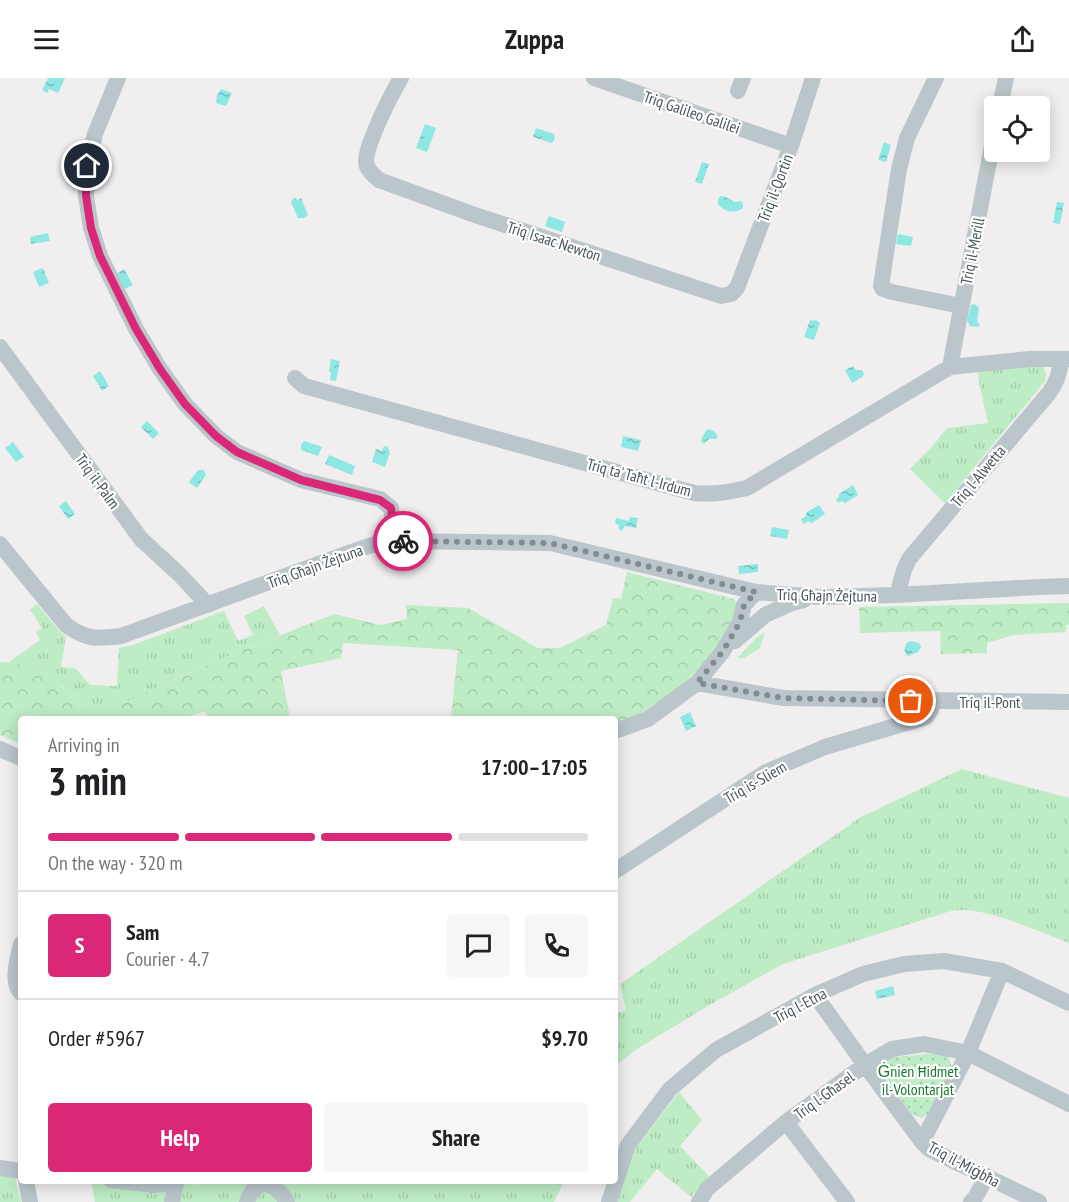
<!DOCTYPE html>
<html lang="en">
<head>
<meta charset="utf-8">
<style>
	:root { --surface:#fff; --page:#f6f6f6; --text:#202124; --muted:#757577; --line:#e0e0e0; --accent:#db2777 }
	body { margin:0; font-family:"PT Sans Narrow",sans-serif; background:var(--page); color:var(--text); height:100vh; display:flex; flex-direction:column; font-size:22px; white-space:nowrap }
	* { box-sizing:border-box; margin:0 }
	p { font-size:20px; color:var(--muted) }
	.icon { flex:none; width:33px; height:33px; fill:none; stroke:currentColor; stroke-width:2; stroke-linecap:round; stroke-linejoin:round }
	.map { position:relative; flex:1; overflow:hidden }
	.panel { position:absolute; left:18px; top:638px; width:600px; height:468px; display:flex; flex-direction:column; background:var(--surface); border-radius:6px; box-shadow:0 3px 15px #0003 }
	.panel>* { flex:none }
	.controls { position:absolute; left:984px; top:18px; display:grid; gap:12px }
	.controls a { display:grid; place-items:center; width:66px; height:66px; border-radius:6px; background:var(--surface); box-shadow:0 3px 15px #0003; font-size:30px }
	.pin { position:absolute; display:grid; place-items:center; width:51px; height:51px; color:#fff; margin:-26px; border:3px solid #fff; border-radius:50%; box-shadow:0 2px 6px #0007 }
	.courier { position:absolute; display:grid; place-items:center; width:60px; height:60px; margin:-30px; border:4px solid #db2777; border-radius:50%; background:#fff; color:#222; box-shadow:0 2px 8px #0007 }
	.summary em { font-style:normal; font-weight:700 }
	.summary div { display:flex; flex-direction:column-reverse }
	.summary { display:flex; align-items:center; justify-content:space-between; height:102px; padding:0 30px }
	h1 { font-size:39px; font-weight:700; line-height:45px }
	.bar { display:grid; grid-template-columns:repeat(4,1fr); gap:9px 6px; align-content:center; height:72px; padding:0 30px }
	.bar i { height:8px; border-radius:4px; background:var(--line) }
	.bar .on { background:var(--accent) }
	.bar p { grid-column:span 4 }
	.line { display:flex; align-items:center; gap:15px; padding:0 30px; border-top:2px solid var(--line) }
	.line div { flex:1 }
	.round { display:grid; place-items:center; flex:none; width:63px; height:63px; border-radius:6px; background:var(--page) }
	.action { display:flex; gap:12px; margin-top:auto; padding:12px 30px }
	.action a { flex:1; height:69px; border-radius:6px; background:var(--accent); color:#fff; font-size:24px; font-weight:700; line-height:69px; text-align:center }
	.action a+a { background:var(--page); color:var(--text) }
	header { display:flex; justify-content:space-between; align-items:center; height:78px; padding:0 30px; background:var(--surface); font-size:27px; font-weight:700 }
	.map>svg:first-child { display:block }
	.grass { fill:url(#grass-tufts) }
	.forest { fill:url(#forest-crowns) }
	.park { fill:url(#park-dots) }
	.water { fill:url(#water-ripples) }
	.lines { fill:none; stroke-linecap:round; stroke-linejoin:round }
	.minor { stroke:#bac6ca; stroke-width:16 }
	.done { stroke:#828b8e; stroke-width:6; stroke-dasharray:0 10.8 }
	.route { stroke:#db2777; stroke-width:8 }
	.labels { text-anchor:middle; stroke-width:4.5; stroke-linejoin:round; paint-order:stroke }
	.street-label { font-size:16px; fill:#47565a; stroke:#fff }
	.park-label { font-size:16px; fill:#1b7831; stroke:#fff }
</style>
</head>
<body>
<header><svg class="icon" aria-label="menu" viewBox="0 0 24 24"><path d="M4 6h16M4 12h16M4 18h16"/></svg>Zuppa<svg class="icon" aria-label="share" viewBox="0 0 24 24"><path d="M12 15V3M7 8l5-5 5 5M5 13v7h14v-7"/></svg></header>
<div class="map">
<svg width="1069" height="1124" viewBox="0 0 1069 1124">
	<defs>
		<pattern id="grass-tufts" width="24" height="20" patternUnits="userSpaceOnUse" patternTransform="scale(1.5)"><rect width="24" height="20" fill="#beecc4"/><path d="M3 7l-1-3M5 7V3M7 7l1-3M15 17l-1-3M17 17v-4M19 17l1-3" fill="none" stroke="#a5ccab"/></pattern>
		<pattern id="forest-crowns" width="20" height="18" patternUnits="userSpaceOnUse" patternTransform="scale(1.5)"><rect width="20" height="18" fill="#beecc4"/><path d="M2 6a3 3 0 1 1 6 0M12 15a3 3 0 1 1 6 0" fill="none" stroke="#a5ccab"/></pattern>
		<pattern id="park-dots" width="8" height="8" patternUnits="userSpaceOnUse" patternTransform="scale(1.5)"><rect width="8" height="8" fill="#beecc4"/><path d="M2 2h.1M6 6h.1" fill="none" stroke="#a5ccab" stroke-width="1.8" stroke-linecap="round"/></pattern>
		<pattern id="water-ripples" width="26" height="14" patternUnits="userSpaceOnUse" patternTransform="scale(1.5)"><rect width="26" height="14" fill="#8de7e2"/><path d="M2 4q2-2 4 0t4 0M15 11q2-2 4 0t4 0" fill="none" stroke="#75beba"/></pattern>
	</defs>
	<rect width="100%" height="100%" fill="#f1eeef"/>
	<path class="grass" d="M1035,285L1043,288L1046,295L1045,303L945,425L910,391L930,371L947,350L988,345L978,300L979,294Z
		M37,526L61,555L66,558L61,589L75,590L90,607L117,608L119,570L133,567L224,533L238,563L253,557L244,538L264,528L280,557L223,580L104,634L88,631L75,623L62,608L40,594L9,584L40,562L36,554L42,550L30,532Z
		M765,554L760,570L744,580H737L756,560Z
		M962,691L1069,720V865C1040,854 990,831 960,832C954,832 947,834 941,836L783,886L713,925L640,969L615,988V936L626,932L620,906L861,739Z
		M679,1014L702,1042L680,1068L709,1098L691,1119L657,1091L630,1124H616L636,1070Z
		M0,1095L14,1096L21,1124H0Z
		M156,1102L197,1107L198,1102L564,1103L554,1124H95L91,1103Z"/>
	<path class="forest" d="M627,494L734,521L736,524L738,531L720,568L680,610L640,636L615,645V640H451L458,572L343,565L341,580L281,593L290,640H208L205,633L185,640H21V666L0,657V584C21,584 45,594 61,608C66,612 69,617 74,622C82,630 93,632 104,634L223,580L334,536L381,547L407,541L406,527L468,530L538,570H560L606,547L613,520L621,521Z
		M1069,525V547H1066V554L1013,557L987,565V575L941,576L940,553L860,555L859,529Z"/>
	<path class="park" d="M937,975L948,977L952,989L929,1035L922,1040L911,1036L881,992L883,982L894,979Z"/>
	<path class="water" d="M48,0H65L58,15L49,11L47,15L42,12Z
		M221,11L232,15L226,28L216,25L217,17Z
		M425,46L436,50L427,74L416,70Z
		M536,50L554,56L555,61L552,65L533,59Z
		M884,64L891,67L886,84L878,82Z
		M702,84L709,86L702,106L695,104Z
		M720,118L726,119L734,124L741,123L743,125V130C735,136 724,134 718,126V122Z
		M294,119L297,122L301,120L308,137L304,140H298L291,124Z
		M1057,124L1064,125L1060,146L1053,145Z
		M549,138L565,144L562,154L545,148Z
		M48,155L50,163L31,166L30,159Z
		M898,156L913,159L911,168L896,166Z
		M43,190L49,205L39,209L33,194Z
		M124,191L133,207L125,211L116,196Z
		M974,226L976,227L979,230L977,243L980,247L978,249L970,248L967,242L971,227Z
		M810,242L813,243L816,242L820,245L814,262L804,259Z
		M331,281L340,283L336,303L330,302L331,295L329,294Z
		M853,288L856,292H862L864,296L862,299L852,305L845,292Z
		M100,293L109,308L102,313L93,298Z
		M147,343L159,355L153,361L141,349Z
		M707,351L714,353L718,359L716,361H709L705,365H702L701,362Z
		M623,358L641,362L638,373L621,369Z
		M304,363L322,369L318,378L301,372V367Z
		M13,364L24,379L16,384L5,370Z
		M384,368L388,369L390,375L385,389L372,384L376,371L382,373Z
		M329,377L355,388L352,397L325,386Z
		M198,392H204L206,397L197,410L189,404Z
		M853,407L858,417L845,425L842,423L838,425L836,421L839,419V416Z
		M66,423L75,436L68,441L59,428Z
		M819,427L825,436L812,445L808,443L804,446L801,441L805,439L807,434Z
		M630,439L638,440L636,450L625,448L622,453L618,451L619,447L615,446L616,440L629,443Z
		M772,449L789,452L787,461L770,458Z
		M758,486V494L739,496L738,488Z
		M911,563L919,565L921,569L918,574L908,578C903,575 904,568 908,564Z
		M690,634L696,648L686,653L680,639Z
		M893,908L895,917L877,921L875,913Z"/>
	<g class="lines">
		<path class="minor" d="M118,0L95,56L87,88L86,118L91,150L100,178L136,251L160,291L185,326L216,358L237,374L301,402L380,421L391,430L395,463
			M401,0C391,17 367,64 366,83C366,91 373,97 379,102L472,136L721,218L731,216L737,210L791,68L813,0
			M594,0L791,68
			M936,0L907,60L899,91L881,208L883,211L892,214L961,228
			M738,13L743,0
			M1000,28L1006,0
			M0,269L141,461L179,496L208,527
			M950,289L994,57
			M295,300L304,308L694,415C713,417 729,414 747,410L950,289L1030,281H1069
			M0,466L66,547C87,562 97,561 121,558L357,472L384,463H395L550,465L756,514L820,519L897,517L1038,509L1069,508
			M897,517L904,492L909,481L1049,315C1057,305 1059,294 1062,281
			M735,563L765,537L792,525L804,522
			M697,605L783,620L1069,624
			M615,653L648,641L697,605L723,573L740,544L744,527L756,514
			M0,671L21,680
			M615,793L766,694L825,669L926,639L931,632L932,623
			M21,866C18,880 10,904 21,915
			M815,917L865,987L922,1064L929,1071L1039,1124
			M786,1044L847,1124
			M922,1064L968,975L1002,893
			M0,1090L21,1093
			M26,1102L30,1124
			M111,1102L154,1107L176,1105L172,1124
			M247,1124C256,1097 275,1104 287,1124
			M609,1124L628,1067L670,1011L716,972L815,917L863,896L904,886L944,883L1002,893L1069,925
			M699,1124L707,1111L786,1044L865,987L892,971L924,966L968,975L1069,1026
			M971,1124L975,1120L987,1098"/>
	</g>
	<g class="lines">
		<path class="done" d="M403,463L550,465L756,514L744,527L740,544L723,573L697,605L783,620L911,623"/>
		<path class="route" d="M87,88L86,118L91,150L100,178L136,251L160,291L185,326L216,358L237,374L301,402L380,422L391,430L395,463H403"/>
	</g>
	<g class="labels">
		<g class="street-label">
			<text transform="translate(692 34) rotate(19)" y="6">Triq Galileo Galilei</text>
			<text transform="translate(775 110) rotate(-69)" y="6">Triq il-Qortin</text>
			<text transform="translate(554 163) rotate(18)" y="6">Triq Isaac Newton</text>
			<text transform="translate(972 173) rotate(-79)" y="6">Triq il-Merill</text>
			<text transform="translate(978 398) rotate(-50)" y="6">Triq l-Alwetta</text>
			<text transform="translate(639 399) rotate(15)" y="6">Triq ta' Taħt l-Irdum</text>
			<text transform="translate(98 403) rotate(54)" y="6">Triq il-Palm</text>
			<text transform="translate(315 488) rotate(-20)" y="6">Triq Għajn Żejtuna</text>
			<text transform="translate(827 517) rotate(1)" y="6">Triq Għajn Żejtuna</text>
			<text x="990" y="630">Triq il-Pont</text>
			<text transform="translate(755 704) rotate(-30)" y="6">Triq is-Sliem</text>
			<text transform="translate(800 927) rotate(-28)" y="6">Triq l-Etna</text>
			<text transform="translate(824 1017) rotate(-36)" y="6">Triq l-Għasel</text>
			<text transform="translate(964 1086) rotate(28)" y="6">Triq il-Miġbħa</text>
		</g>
		<g class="park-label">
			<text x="918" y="999">Ġnien Ħidmet<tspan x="918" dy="18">il-Volontarjat</tspan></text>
		</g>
	</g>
</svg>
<div class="controls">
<a><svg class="icon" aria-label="locate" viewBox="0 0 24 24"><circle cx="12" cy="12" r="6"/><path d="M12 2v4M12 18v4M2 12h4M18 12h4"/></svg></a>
</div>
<div class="pin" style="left:911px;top:623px;background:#ea580c"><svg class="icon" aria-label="bag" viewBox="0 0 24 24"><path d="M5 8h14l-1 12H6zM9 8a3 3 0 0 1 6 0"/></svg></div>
<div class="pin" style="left:87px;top:88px;background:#1f2937"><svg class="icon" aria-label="home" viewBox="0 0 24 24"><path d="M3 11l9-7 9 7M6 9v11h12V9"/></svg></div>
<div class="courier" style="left:403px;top:463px"><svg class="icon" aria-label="bike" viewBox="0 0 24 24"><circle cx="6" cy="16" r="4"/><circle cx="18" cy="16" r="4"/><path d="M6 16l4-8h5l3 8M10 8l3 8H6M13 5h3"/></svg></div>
<section class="panel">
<div class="summary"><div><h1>3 min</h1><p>Arriving in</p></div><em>17:00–17:05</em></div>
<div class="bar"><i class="on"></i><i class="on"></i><i class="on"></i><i></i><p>On the way · 320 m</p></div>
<div class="line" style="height:108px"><b class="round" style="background:var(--accent);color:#fff">S</b><div><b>Sam</b><p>Courier · 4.7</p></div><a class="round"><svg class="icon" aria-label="chat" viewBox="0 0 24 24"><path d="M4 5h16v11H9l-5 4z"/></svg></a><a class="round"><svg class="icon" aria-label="phone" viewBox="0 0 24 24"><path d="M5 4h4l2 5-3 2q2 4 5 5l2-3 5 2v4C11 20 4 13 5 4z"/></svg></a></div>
<div class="line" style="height:78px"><div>Order #5967</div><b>$9.70</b></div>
<div class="action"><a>Help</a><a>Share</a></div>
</section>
</div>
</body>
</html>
